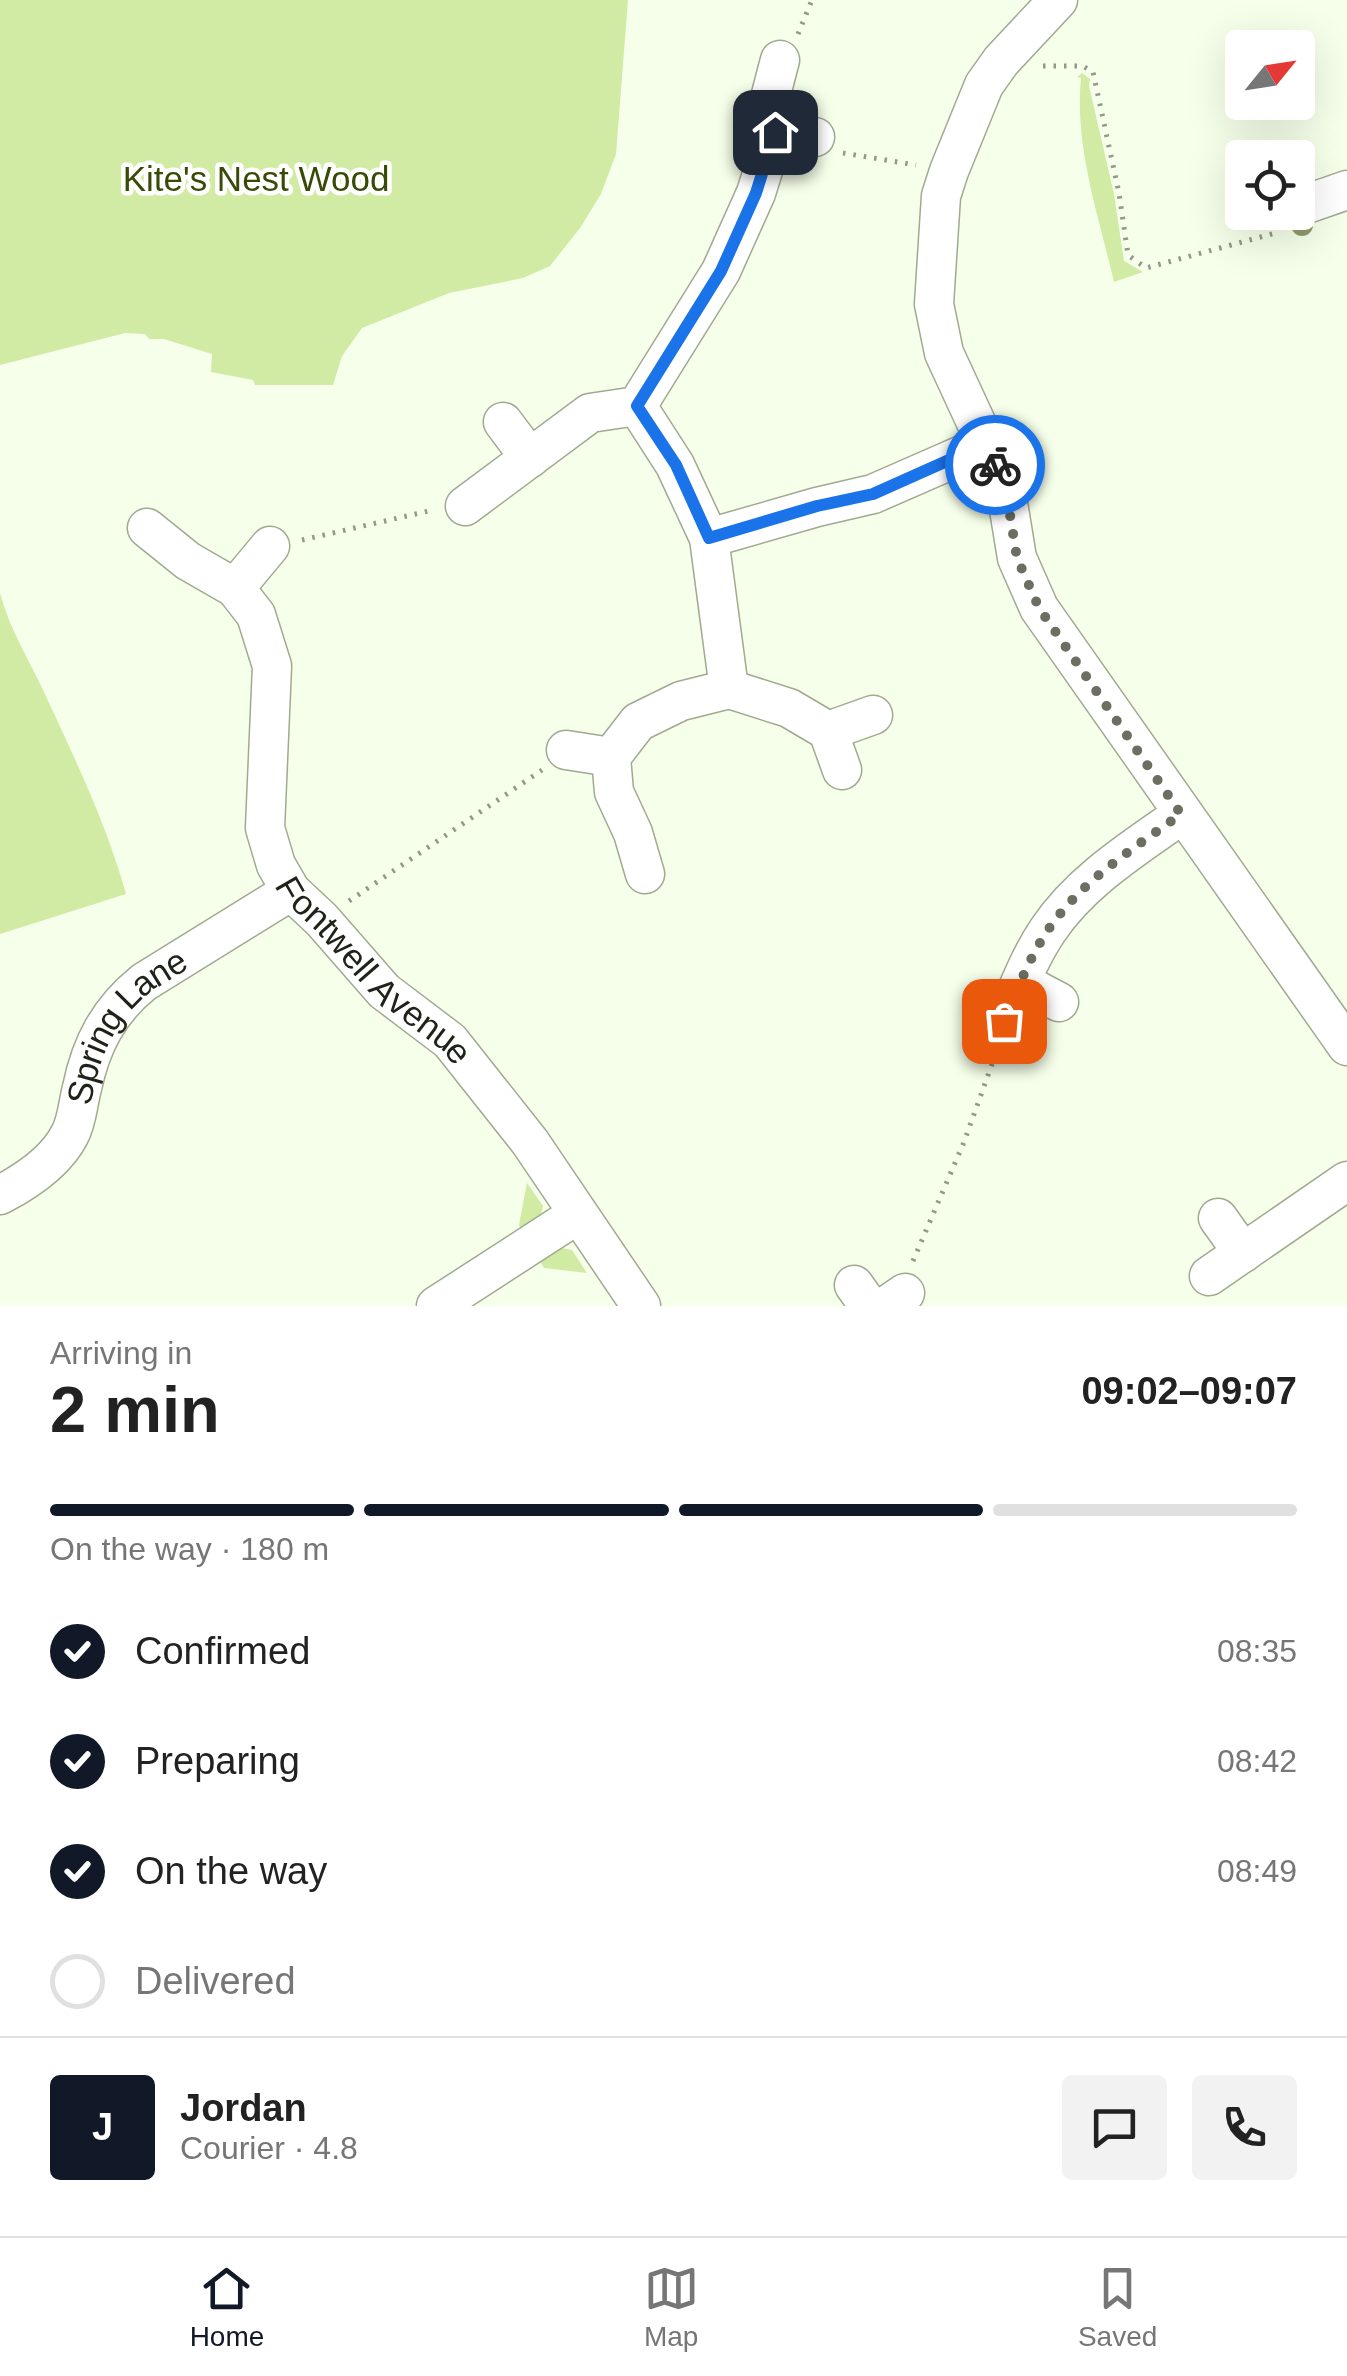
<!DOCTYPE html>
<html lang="en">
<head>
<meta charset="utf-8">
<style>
	:root { --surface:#fff; --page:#f2f2f2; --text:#222; --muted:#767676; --line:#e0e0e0; --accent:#111827 }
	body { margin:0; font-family:Helvetica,sans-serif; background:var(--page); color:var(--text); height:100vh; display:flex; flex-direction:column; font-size:38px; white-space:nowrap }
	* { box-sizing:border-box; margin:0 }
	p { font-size:32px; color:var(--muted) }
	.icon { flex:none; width:55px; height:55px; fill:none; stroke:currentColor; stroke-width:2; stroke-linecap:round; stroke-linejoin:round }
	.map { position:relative; height:1306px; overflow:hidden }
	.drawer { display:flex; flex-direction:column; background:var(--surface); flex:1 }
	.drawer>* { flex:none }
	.needle { width:65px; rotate:60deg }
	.controls { position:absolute; left:1225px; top:30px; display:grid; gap:20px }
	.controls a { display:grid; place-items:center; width:90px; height:90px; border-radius:10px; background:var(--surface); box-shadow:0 10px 40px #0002; font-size:50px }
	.pin { position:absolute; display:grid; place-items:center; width:85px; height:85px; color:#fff; margin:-42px; border-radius:20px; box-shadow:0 5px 15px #0006 }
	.courier { position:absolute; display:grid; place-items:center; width:100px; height:100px; margin:-50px; border:8px solid #1a73e8; border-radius:50%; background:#fff; color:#222; box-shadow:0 2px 12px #0007 }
	.summary em { font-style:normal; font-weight:700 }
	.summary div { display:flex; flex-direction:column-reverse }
	.summary { display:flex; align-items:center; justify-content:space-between; height:170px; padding:0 50px }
	h1 { font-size:65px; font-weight:700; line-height:75px }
	.bar { display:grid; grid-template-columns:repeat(4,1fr); gap:15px 10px; align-content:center; height:120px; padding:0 50px }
	.bar i { height:12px; border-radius:8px; background:var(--line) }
	.bar .selected { background:var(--accent) }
	.bar p { grid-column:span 4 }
	.line { display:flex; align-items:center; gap:25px; padding:0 50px; border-top:2px solid var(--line) }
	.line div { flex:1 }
	.round { display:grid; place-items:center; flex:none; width:105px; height:105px; border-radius:10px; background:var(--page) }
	ol { padding:0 50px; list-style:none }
	li { display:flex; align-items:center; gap:30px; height:110px }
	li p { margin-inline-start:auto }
	li .icon { padding:10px; border-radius:50%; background:var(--accent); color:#fff; stroke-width:4 }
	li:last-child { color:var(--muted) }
	li i { width:55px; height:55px; border:5px solid var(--line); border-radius:50% }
	.dock { display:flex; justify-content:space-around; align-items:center; height:140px; border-top:2px solid var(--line); background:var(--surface); font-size:28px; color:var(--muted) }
	.dock a { display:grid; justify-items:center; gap:5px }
	.dock .selected { color:var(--accent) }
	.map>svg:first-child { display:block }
	.green { fill:#d1eba4 }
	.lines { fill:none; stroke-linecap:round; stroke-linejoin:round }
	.minor-casing { stroke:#a0aa90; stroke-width:41 }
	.path { stroke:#929988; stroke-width:5; stroke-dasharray:2.5 8; stroke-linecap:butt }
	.minor { stroke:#fff; stroke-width:38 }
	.tree { fill:#8e9b6c }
	.done { stroke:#6a6f61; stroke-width:10; stroke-dasharray:0 18 }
	.route { stroke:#1a73e8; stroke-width:12 }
	.labels { text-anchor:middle; stroke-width:9; stroke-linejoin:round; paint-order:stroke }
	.park-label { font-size:35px; fill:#384a05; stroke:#fff }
	.street-label { font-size:35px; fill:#1e2218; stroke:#fff }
</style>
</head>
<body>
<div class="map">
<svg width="1347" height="1306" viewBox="0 0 1347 1306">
	<rect width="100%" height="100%" fill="#f6ffe9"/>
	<path class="green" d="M0,0H628L616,154L601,194L580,228L550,266L523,278L449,293L362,328L342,356L333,385H255L253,380L211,372L212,354L164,339H149L145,334L125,333L0,365Z
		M1082,73L1090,79L1089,86L1114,194L1124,261L1143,272L1114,282C1099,216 1074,146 1081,78L1077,77Z
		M0,593C9,628 29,660 44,692C74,757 107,825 126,894L0,934Z
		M527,1183L543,1206L540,1219L522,1233L519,1225Z
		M557,1247L572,1250L587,1273L544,1268L538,1258Z"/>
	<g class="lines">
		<g class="minor-casing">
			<g id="minor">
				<path d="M1058,0L1001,61L984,85L949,171L941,196L934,304L944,353L1005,485L1017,558L1039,608L1347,1046"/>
				<path d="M775,132L815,137"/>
				<path d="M1298,207L1347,190"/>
				<path d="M637,406L675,465L709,538L729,689"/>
				<path d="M503,422L530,458"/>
				<path d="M465,506L590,413L637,406L721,271L756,193L775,132L769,102L780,60"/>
				<path id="s1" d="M147,528L188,561L235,588L256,615L272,666L265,828L276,865L291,891L322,920L384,991L450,1041L530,1142L641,1306"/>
				<path d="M709,538L817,507L873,494L985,445"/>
				<path d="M235,588L270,546"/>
				<path d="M828,731L873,715"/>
				<path d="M566,750L611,757"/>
				<path d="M645,874L633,833L614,792L611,757L638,722L681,701L729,689L789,708L828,731L842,770"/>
				<path d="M1021,982L1059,1002"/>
				<path d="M1004,1021C1017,991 1029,958 1048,930C1081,881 1133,849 1181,815"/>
				<path id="s2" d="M0,1195C27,1181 56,1162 70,1134C77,1121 78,1103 82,1088C91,1044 109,1010 144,982L291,891"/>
				<path d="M1218,1218L1243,1253"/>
				<path d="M1209,1276L1347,1181"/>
				<path d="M854,1285L869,1306"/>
				<path d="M436,1306L578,1214"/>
				<path d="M886,1306L905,1293"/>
			</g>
		</g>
		<path class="path" d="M798,34L812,0
			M1043,66H1083L1093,72L1119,193L1128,255L1146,268L1279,232
			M843,153L916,165
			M302,540L433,510
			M349,901L542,770
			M913,1261L964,1142L996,1053"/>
		<use href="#minor" class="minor"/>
	</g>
	<circle class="tree" cx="1302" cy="225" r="11"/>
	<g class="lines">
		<path class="done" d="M995,465L1005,484L1017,558L1039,608L1181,814C1133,849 1081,881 1048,930C1029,958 1017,991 1004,1021"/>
		<path class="route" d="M775,132L756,193L721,271L637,406L676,465L709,538L817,506L873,494L985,444L995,465"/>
	</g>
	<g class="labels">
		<g class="park-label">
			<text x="256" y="191">Kite's Nest Wood</text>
		</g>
		<g class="street-label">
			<text dy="12" stroke="none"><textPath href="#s1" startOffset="540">Fontwell Avenue</textPath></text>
			<text dy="12" stroke="none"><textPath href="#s2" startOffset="220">Spring Lane</textPath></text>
		</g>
	</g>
</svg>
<div class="controls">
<a><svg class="needle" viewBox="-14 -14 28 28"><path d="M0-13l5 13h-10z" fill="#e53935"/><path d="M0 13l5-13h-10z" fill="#767676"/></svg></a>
<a><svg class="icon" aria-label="locate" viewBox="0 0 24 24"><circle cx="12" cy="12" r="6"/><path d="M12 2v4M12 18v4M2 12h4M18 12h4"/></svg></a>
</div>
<div class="pin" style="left:1004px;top:1021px;background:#ea580c"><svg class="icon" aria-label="bag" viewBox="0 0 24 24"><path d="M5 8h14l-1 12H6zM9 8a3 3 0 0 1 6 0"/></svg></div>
<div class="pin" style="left:775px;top:132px;background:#1f2937"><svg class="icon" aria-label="home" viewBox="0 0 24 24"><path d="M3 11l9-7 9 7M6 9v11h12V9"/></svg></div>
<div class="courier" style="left:995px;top:465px"><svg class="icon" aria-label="bike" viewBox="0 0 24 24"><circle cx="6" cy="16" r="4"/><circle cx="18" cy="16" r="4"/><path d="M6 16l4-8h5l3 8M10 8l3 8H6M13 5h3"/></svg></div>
</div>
<section class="drawer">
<div class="summary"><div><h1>2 min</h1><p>Arriving in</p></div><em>09:02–09:07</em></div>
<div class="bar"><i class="selected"></i><i class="selected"></i><i class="selected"></i><i></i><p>On the way · 180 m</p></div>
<ol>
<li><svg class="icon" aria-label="check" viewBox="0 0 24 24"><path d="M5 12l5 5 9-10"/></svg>Confirmed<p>08:35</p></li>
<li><svg class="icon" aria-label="check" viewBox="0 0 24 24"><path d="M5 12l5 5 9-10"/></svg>Preparing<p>08:42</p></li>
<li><svg class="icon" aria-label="check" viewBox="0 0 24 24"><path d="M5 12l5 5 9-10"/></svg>On the way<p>08:49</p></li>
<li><i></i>Delivered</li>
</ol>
<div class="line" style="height:180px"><b class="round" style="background:var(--accent);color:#fff">J</b><div><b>Jordan</b><p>Courier · 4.8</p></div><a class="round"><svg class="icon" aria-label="chat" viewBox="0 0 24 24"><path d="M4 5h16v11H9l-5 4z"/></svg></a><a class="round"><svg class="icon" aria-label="phone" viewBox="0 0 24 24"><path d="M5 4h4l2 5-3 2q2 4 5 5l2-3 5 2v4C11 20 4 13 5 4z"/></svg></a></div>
</section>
<nav class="dock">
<a class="selected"><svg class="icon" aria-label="home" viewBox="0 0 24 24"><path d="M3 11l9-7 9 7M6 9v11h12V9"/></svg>Home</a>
<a><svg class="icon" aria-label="map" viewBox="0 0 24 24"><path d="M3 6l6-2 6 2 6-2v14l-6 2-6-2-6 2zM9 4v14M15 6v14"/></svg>Map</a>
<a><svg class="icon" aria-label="saved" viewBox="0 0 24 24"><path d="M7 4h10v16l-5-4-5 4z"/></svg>Saved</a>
</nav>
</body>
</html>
